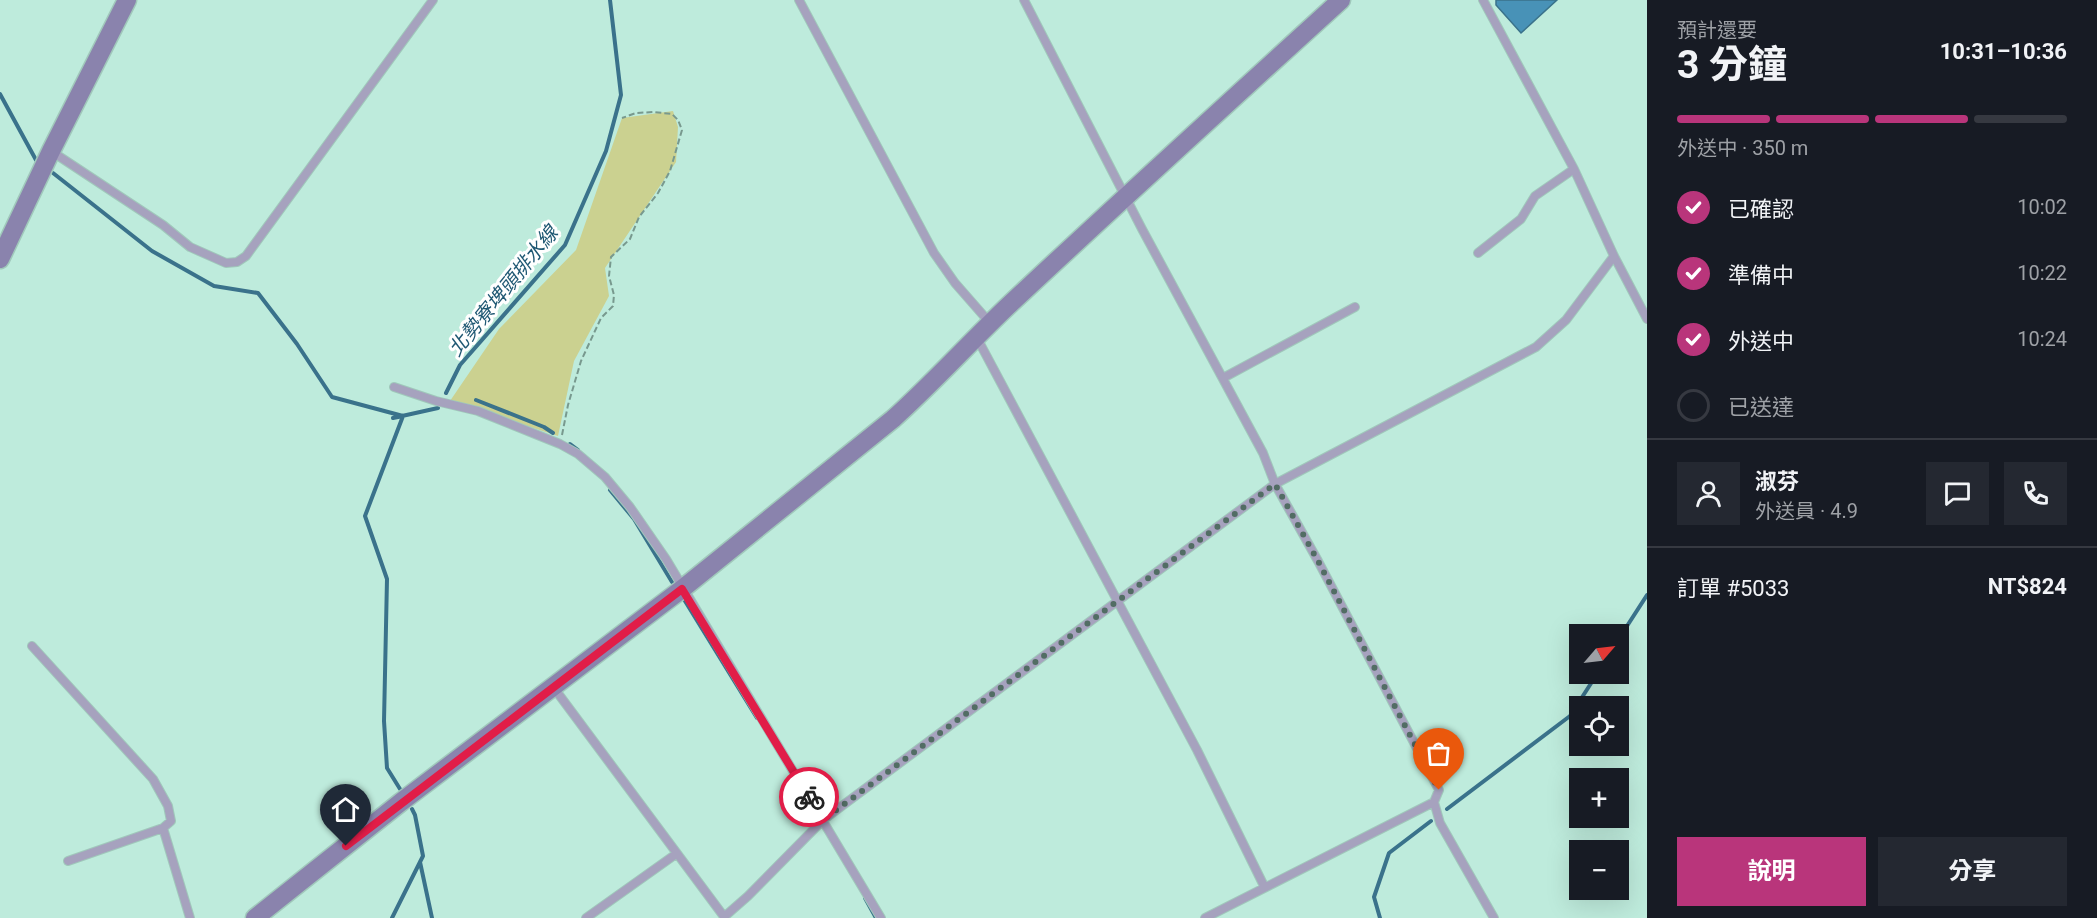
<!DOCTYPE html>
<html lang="zh-TW">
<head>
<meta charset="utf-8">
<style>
	:root { --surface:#171b24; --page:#242831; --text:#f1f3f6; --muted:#9ea1a6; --line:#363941; --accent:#b9357b }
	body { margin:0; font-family:Roboto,"Noto Sans TC",sans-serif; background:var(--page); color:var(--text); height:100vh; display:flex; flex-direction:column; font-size:22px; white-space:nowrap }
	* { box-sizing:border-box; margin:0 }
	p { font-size:20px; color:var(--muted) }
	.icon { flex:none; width:33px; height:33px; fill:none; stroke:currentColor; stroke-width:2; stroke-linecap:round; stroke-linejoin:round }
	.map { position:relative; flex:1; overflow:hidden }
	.details { display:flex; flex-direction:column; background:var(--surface); width:450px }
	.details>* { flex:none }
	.needle { width:39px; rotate:62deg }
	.fabs { position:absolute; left:1569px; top:624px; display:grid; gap:12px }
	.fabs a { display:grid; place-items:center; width:60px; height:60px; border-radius:0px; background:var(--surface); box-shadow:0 6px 24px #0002; font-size:30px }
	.pin { position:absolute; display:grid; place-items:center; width:51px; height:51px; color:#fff; margin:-62px -26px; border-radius:50% 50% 50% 0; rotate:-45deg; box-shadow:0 0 6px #0007 }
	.pin .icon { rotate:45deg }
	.courier { position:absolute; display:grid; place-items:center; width:60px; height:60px; margin:-30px; border:4px solid #e11d48; border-radius:50%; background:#fff; color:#222; box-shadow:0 2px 8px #0007 }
	.summary em { font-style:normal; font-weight:700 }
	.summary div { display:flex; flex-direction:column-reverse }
	.summary { display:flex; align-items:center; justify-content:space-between; height:102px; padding:0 30px }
	h1 { font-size:39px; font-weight:700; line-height:45px }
	.bar { display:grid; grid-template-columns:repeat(4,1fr); gap:9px 6px; align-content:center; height:72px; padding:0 30px }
	.bar i { height:8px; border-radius:4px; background:var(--line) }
	.bar .active { background:var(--accent) }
	.bar p { grid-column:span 4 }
	.line { display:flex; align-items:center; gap:15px; padding:0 30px; border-top:2px solid var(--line) }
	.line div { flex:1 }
	.round { display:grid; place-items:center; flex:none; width:63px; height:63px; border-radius:0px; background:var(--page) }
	ol { padding:0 30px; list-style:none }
	li { display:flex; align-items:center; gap:18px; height:66px }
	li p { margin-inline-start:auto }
	li .icon { padding:6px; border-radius:50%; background:var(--accent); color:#fff; stroke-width:4 }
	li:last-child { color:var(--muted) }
	li i { width:33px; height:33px; border:3px solid var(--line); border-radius:50% }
	.primary-button { display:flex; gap:12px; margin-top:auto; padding:12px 30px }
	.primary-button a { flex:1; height:69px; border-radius:0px; background:var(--accent); color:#fff; font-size:24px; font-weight:700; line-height:69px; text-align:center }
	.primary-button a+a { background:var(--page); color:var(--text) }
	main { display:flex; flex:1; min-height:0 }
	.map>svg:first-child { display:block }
	.green { fill:#cbd190 }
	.water { fill:#4892b7; stroke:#3a728b; stroke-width:1.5 }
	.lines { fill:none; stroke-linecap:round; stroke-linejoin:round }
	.stream { stroke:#3a728b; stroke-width:4 }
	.lane-casing { stroke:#a0c8bb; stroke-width:10 }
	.secondary-casing { stroke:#a0c8bb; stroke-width:21 }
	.path { stroke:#78998e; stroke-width:2; stroke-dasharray:6 3; stroke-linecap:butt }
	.lane { stroke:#a6a2be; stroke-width:8 }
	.secondary { stroke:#8a83ad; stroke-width:18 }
	.done { stroke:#526d64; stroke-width:6; stroke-dasharray:0 10.8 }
	.route { stroke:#e11d48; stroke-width:8 }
	.labels { text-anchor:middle; stroke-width:6; stroke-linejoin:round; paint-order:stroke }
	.water-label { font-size:20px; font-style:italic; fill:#1f5873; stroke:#fff }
</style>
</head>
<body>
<main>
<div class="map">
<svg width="1647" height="918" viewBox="0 0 1647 918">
	<rect width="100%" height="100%" fill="#beebdc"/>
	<path class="green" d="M673,111L678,127L676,162L605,268L609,296L574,361L558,436L450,401L499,329L576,250L622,118Z"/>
	<path class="water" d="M1496,0H1557L1521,33L1496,5Z"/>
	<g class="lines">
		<path class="stream" d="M0,94L36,160
			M53,173L152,251L214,286L258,293L297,344L332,397L403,416L393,418L438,408
			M446,393L460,365L565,245L606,151L621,95L610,0
			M476,400L544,427L553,433
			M570,444L578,450
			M610,490L634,519L672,582
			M685,601L757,718
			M1618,640L1647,595
			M400,789L387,768L384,721L387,579L365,516L403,416
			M1447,809L1570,716L1597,674
			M420,862L432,918
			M865,898L876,918
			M392,918L423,856L415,815L412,809
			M1380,918L1374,897L1389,853L1431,821"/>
		<g class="lane-casing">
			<path id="lane" d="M799,0L934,253L955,283L990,323
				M1024,0L1142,229L1263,453L1275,484L1318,561L1439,790L1434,802L1440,823L1494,918
				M1483,0L1574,169L1614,256L1647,319
				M51,151L163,225L190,247L226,263L237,262L246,256L433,0
				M1478,253L1521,219L1535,196L1574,169
				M977,338L1197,750L1264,886
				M1223,378L1355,307
				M394,387L436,401L478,411L560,444L578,454L605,477L630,507L666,559L881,918
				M32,646L153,779L168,806L171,821L163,828
				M554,688L725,918
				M68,861L163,828L190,918
				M724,917L748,896L823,820L1275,484L1536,347L1566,320L1614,256
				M586,918L676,854
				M1205,918L1434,802"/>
		</g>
		<g class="secondary-casing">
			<path id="secondary" d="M0,259L51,151L127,0
				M255,918L401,802L682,589L893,419C933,383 970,342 1009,305C1119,202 1230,101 1341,0"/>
		</g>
		<path class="path" d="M562,435L568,405L581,361L601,318L613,306L614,295L609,276L611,257L630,239L639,217L658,193L670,171L682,130L678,120L672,114L654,112L636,113L622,118"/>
		<use href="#lane" class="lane"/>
		<use href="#secondary" class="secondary"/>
	</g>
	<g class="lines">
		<path class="done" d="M809,797L823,820L1275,484L1318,561L1439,790"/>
		<path class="route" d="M346,846L682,589L809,797"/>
	</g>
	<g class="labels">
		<g class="water-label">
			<text transform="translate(503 291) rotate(-51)" y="7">北勢寮埤頭排水線</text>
		</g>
	</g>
</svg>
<div class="fabs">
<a><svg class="needle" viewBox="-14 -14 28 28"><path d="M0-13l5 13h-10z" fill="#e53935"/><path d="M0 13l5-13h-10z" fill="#9ea1a6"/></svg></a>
<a><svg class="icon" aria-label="locate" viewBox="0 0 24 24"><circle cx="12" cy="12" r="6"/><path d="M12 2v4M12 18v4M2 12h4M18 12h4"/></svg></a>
<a>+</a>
<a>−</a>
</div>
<div class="pin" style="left:1439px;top:790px;background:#ea580c"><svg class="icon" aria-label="bag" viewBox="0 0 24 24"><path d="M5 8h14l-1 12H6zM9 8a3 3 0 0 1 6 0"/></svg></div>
<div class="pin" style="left:346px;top:846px;background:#1f2937"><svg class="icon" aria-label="home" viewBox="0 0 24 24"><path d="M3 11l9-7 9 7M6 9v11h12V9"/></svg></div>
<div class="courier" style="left:809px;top:797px"><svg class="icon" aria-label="bike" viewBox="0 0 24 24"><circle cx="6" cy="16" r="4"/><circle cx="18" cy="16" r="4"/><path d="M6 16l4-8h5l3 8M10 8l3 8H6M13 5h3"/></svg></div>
</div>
<section class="details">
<div class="summary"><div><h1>3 分鐘</h1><p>預計還要</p></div><em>10:31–10:36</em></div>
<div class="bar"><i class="active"></i><i class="active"></i><i class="active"></i><i></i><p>外送中 · 350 m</p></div>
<ol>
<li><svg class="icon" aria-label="check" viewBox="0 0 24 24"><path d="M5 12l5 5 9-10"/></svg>已確認<p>10:02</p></li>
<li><svg class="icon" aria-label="check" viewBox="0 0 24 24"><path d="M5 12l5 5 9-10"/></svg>準備中<p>10:22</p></li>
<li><svg class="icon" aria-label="check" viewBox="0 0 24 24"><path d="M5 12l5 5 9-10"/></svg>外送中<p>10:24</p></li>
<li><i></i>已送達</li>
</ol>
<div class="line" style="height:108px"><a class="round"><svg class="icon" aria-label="person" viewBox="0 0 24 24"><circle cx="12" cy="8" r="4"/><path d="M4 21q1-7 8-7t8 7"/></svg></a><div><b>淑芬</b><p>外送員 · 4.9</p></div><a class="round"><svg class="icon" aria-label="chat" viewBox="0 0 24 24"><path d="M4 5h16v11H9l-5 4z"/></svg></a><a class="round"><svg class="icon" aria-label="phone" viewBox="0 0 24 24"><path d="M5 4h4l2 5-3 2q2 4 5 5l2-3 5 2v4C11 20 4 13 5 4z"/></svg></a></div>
<div class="line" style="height:78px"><div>訂單 #5033</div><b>NT$824</b></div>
<div class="primary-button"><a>說明</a><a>分享</a></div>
</section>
</main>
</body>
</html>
